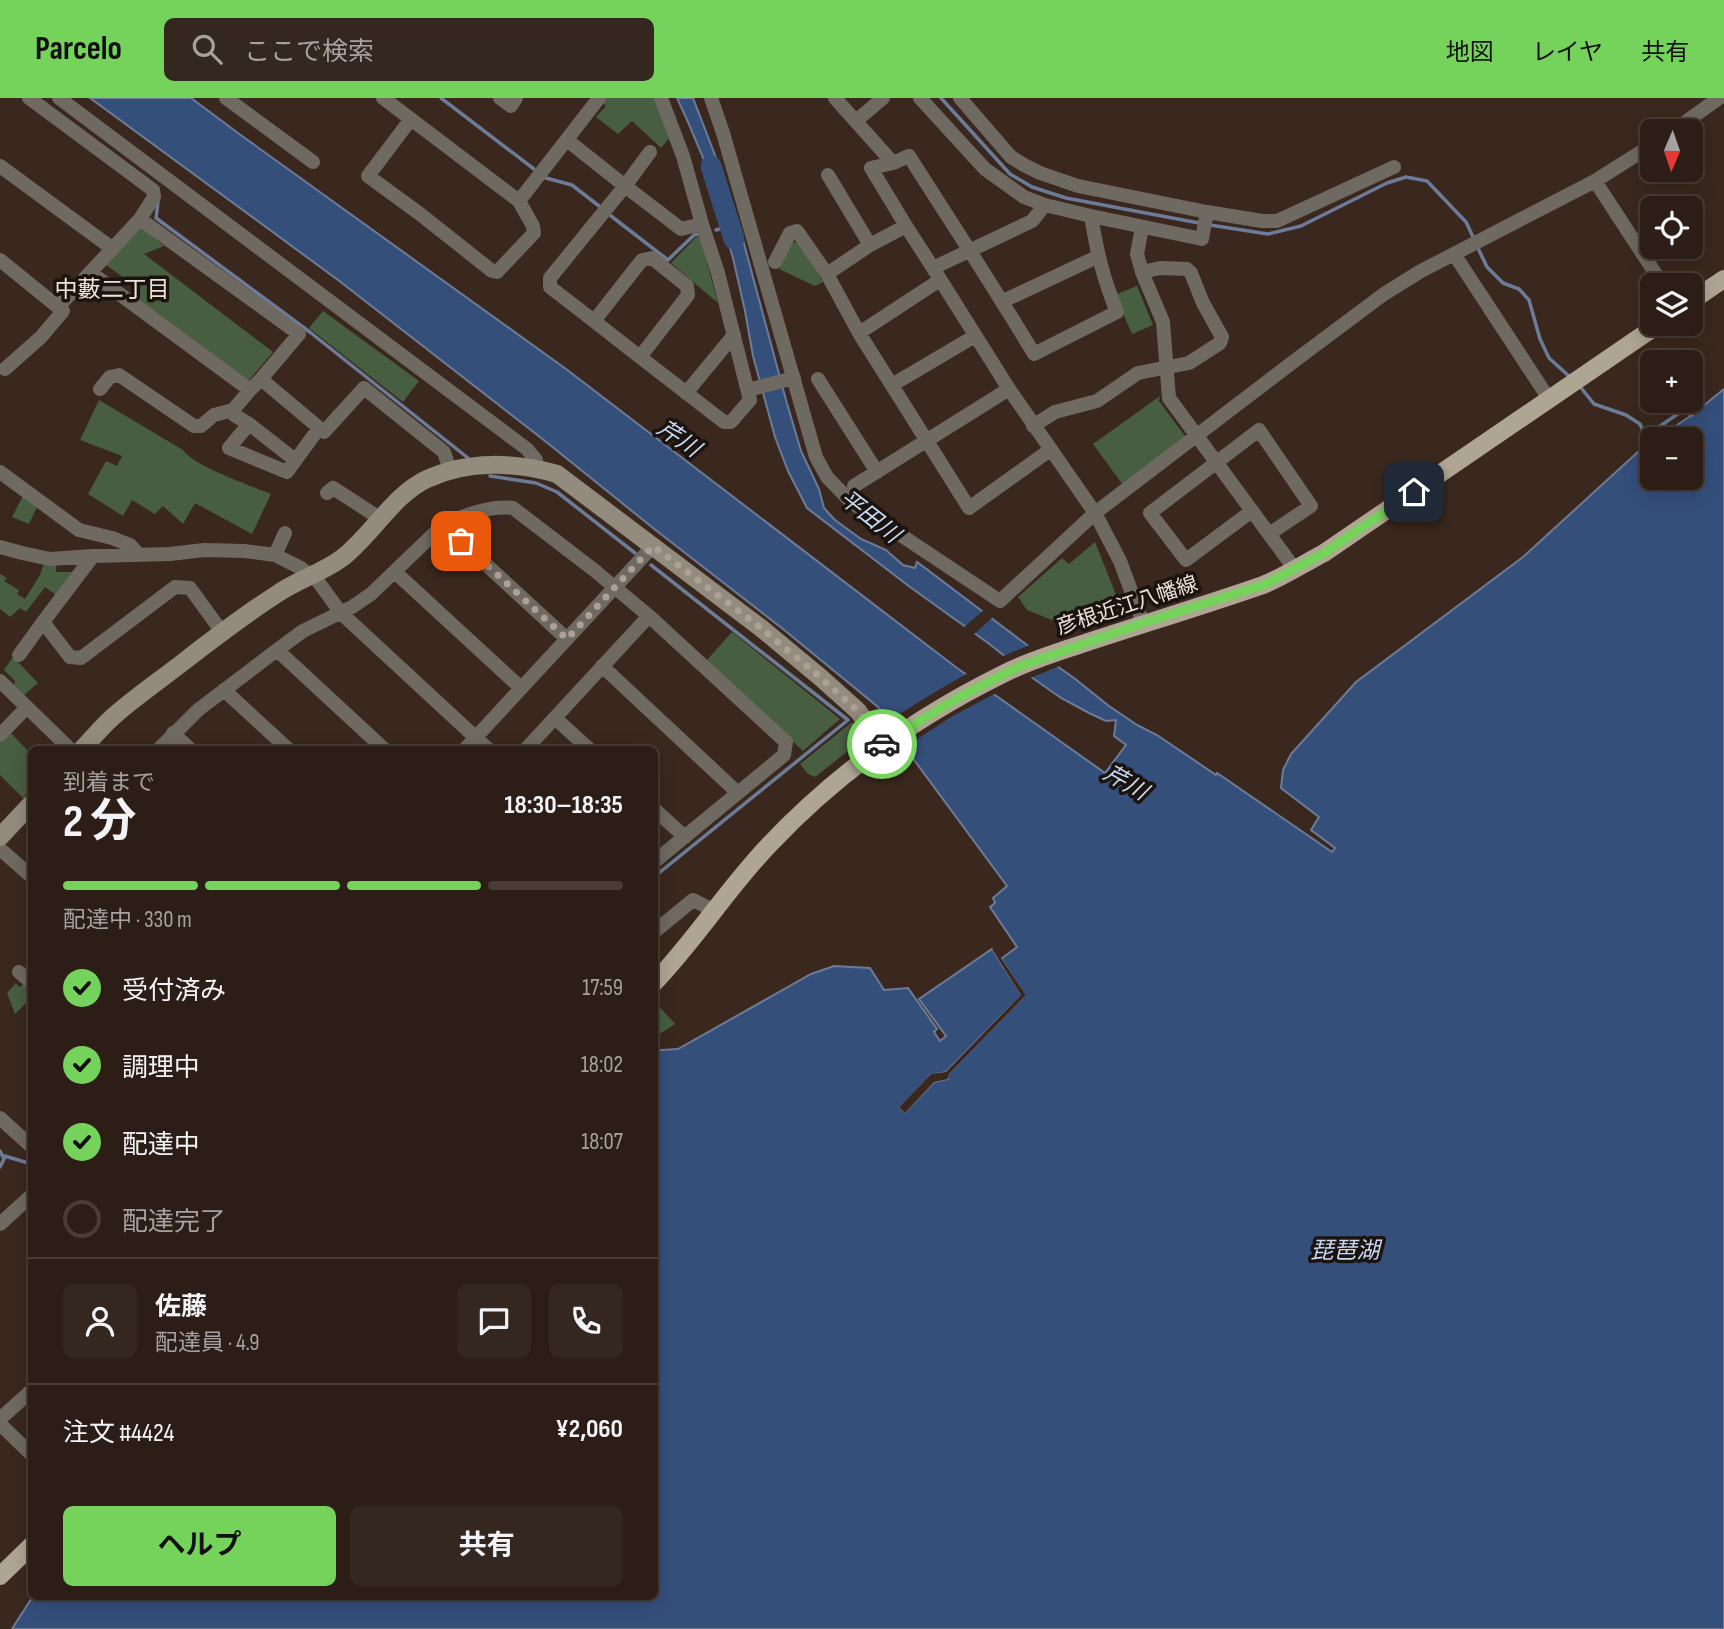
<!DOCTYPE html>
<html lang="ja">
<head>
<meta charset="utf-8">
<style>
	:root { --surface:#2c1e16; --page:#34271f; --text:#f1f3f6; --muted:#a6a2a1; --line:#483c35; --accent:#75d25b }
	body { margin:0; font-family:"Sofia Sans Condensed","Noto Sans JP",sans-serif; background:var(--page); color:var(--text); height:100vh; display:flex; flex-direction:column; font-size:26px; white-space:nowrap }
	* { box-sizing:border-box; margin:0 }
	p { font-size:23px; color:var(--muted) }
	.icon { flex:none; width:38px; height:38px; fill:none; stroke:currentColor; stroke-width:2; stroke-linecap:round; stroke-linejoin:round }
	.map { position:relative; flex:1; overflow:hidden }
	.drawer { position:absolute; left:28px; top:648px; width:630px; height:854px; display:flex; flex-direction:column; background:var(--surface); border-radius:10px; box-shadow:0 4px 18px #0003,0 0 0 2px var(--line) }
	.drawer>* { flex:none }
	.needle { width:46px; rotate:182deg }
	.buttons { position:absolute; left:1640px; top:21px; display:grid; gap:14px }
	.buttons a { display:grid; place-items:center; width:63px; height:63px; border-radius:10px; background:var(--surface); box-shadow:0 4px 18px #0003,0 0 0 2px var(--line); font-size:35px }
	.pin { position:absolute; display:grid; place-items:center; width:60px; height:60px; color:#fff; margin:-30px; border-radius:14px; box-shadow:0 4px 10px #0006 }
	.courier { position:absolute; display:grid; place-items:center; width:70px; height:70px; margin:-35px; border:5px solid #75d25b; border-radius:50%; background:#fff; color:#222; box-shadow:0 2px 9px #0007 }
	.headline em { font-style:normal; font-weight:700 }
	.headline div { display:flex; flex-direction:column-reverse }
	.headline { display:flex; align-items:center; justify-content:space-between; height:119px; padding:0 35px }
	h1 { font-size:46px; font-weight:700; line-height:52px }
	.bar { display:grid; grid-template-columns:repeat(4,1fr); gap:10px 7px; align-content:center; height:84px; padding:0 35px }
	.bar i { height:9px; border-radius:5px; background:var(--line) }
	.bar .active { background:var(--accent) }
	.bar p { grid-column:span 4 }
	.line { display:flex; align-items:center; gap:18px; padding:0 35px; border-top:2px solid var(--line) }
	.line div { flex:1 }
	.round { display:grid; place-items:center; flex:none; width:74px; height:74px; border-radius:10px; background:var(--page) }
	ol { padding:0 35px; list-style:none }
	li { display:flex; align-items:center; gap:21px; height:77px }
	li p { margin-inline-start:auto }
	li .icon { padding:7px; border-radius:50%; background:var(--accent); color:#111; stroke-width:4 }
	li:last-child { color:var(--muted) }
	li i { width:38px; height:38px; border:4px solid var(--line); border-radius:50% }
	.action { display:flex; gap:14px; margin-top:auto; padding:14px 35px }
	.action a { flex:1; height:80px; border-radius:10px; background:var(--accent); color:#111; font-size:28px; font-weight:700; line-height:80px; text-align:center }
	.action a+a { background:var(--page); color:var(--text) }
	header { display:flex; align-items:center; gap:42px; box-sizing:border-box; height:98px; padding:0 35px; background:var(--accent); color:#111 }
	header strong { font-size:33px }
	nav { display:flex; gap:38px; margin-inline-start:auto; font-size:24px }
	.search { width:490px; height:63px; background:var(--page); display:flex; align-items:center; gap:18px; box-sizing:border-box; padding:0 24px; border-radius:10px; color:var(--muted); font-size:26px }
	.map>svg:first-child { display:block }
	.green { fill:#475e41 }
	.water { fill:#354f7b; stroke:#6c7b98; stroke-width:2 }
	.pier { fill:#3a281e }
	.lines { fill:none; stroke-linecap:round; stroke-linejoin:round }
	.stream { stroke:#6c7b98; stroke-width:3.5 }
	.river { stroke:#354f7b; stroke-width:21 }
	.street { stroke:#6e6961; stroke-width:14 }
	.secondary { stroke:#938b7d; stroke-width:18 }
	.primary { stroke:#afa593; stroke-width:18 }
	.done { stroke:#aea098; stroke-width:7; stroke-dasharray:0 12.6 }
	.route { stroke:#75d25b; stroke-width:9 }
	.labels { text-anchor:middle; stroke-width:7; stroke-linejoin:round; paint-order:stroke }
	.street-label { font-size:21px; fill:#ede1da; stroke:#1b130e }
	.neighbourhood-label { font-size:23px; fill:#ede1da; stroke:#1b130e }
	.water-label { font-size:23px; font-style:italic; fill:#c8d9f6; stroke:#1b130e }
</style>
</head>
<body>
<header>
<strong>Parcelo</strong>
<div class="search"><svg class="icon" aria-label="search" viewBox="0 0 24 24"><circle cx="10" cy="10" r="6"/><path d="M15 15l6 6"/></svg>ここで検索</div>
<nav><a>地図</a><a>レイヤ</a><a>共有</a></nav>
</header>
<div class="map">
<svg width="1724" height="1531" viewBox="0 0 1724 1531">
	<rect width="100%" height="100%" fill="#3a281e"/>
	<path class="green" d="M606,0H655L671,38L661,50L632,23L618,36L596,19L606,8L603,5Z
		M141,129L164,148L144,156L273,254L249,282H245L134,200L140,191L106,167Z
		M696,139H700L718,205L671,165Z
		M799,144L823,184L815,188L779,171L791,145Z
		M1137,188L1153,227L1132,236L1115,197Z
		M323,213L419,283L403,304L309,230Z
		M1160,298L1159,303L1185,338L1123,387L1093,346Z
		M99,302L183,352C195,369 250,387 271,396L252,436L195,405L183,426L163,408L155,416L132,402L123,418L88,396L106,363L117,368L122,358L80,342Z
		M24,396L39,405L29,426L12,419Z
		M1095,444L1117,499L1110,511L1062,526L1027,512L1018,499L1062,460L1069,466Z
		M44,465H56V474H72L56,497L45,489L26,514L20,510L10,519L0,511V476L7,480L4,483L19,492L17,496L25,501L40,477Z
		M732,534L840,621L803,653L706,563Z
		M13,559L38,585L24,597L14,587L15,583L4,572Z
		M852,624C859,632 862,635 857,646L815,679L808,676L800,666Z
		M10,634L31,656V691L24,699V701L0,677V644Z
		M16,885L19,889L24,886L31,894V900L15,916L7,895Z
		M657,906L675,926L655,939V910Z"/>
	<path class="water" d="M90,0H191L242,38L566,271L957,570L1105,675L1126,647L1114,638L1116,622L1106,623L1089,615L1061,600L1034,581L988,545L910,489L807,410L788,373L775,339L753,258L745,213L733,160L727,140L730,139L723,95L717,93L688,24L677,0H693L718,65L743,142L786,302L801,353L819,391L824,410L835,422L861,441L886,452L903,467L915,470L917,464L1027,547L1074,580L1109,608L1137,627L1157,637L1216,677L1217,675L1332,754L1335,750L1311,732L1319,719L1281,690L1283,672L1291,656L1356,584L1523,459L1640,352L1652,344V380H1690V341H1656L1692,317L1724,291V1531H12L33,1498H654L655,956L661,952L678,951L811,876L834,868L870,870L884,892L908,890L937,931L934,934L940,943L946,938L919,901L992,851L1022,897L946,974L931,977L900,1009L905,1014L934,984L948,981V976L1025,897L1001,861L1017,849L990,809L995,805L993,800L1007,788L906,651L878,609L783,531L653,430L545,343L338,182Z"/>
	<path class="pier" d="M985,511L994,518L972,538L962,531Z
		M1032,546L1062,567L1028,581L1001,559Z
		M970,574L998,594L951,619L902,651L882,621L890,622L935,594Z
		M994,850L1026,897L949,976L948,981L934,984L905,1015L899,1009L931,976L946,974L1021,897L992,851Z"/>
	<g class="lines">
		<path class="stream" d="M441,0L534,71
			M941,0L1010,76L1032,89L1066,100L1199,125
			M546,80L572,87L599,108
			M158,104L156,120L311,235L468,360
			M611,118L668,162L694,137L699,136
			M1210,127L1268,136L1301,128L1387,85L1406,79L1427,83L1466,124L1474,141
			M716,132L731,128
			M1477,148L1487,169L1503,185L1519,191L1529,202L1540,241L1549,260L1570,279
			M1578,286L1594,306L1626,317L1640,326L1643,333H1653L1682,313L1692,317
			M490,378L536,385L557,394L635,455
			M651,467L848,622L654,779
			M0,1053L4,1061L0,1069
			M4,1061L5,1058L28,1065"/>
		<path class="river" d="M711,68L734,141"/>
		<path class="street" d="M59,0L527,351L536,362L537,371
			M226,0L313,64
			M383,0L519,103L599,0
			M500,0L511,8L516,0
			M711,0L723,35L816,359L827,379L851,404L1000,503L1095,415L1293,264L1384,196L1421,173L1595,83L1652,47
			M835,0L893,65
			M920,0L985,71L1024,99L1045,107
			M960,0L1011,59L1024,67L1040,75L1078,88L1207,114L1202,141L1091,118
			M411,21L368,78L420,116L492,173L497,174L534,135L533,128L519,103
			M856,23L883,0
			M1673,33L1719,0
			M567,42L625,88L650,54
			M0,68L113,151
			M828,77L870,147
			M1595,83L1663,187
			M1207,114L1262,123H1277L1394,69
			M140,121L299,236L261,281
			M1142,129L1137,156L1142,174L1163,224L1169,300L1294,470
			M1454,156L1549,301
			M0,162L58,209L140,121L154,99L153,92L29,0
			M775,164L790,135L797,133L827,176L859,235L969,410L1050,352
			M933,170L1009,291L1095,415L1120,463L1143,525
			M91,175L250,292L261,281L324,334L364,290L444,354L450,373
			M827,176L870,147L906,128L933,170L1032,123L1045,107L1091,118C1097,154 1103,180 1117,214L1034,256C994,189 951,124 909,58L893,65L871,70L906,128
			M1003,203L1097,159
			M594,223L640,259L688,197L687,188L652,160L642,162L594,223L550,189V180L625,88L681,131L702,126
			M859,235L940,182
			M640,259L724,324H731L750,302L718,175L702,126L683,58L661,0
			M5,271L41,239L63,213L58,209
			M818,281L877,374
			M892,287L975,238
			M100,291L110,279L119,277L194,328H201L214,317L233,312L250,292
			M748,292L794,280
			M686,295L734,237
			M233,312L234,317L249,326L295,362
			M249,326L229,350L287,374L319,330
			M1033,328L1055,314L1097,303L1138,275L1189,265L1220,245L1222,239L1203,205L1191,175L1187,171L1160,170L1142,174
			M0,374L79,432L112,440L130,447L138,456
			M854,388L1009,291
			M327,395L333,390L381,421
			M1252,413L1186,462L1150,415L1259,332L1311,408L1269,436
			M443,427L567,541
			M0,449L22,455L50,461L93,458L170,456L204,452L244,453L275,457L301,470L317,482L341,515L488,651
			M275,457L285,435
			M395,474L521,590
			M43,524L93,458
			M277,552L384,651
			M19,557L43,524L70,559L81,560L175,489L190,490L222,534
			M602,568L738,695
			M0,583L70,651
			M224,592L288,651
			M555,620L589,651
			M173,635L190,651
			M0,637L27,609
			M159,651L198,612L277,552L303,533L352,509L371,496L443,427C464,417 490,407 513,410L594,472L649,518L786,644L784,657L654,764
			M465,651L653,448
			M526,651L649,518
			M654,711L685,739
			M0,751L32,779
			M654,834L693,802L715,813
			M19,874L32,885
			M0,1020L32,1049
			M0,1126L32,1097
			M0,1321L32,1292
			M0,1326L32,1357"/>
		<path class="secondary" d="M82,651C93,640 103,627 115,617C137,598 160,582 182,565C213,541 244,517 277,496C297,482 322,475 342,460C371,438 394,396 427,381C468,362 515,364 557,376L761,530L820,579L858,613L883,648
			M0,739L32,705"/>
		<path class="primary" d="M1690,204L1724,181
			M654,885C696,841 728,790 769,747C836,676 916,619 1003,576C1028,563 1055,555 1082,546C1142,526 1203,508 1263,487C1281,480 1305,465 1324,455L1659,226
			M0,1478L32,1447"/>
	</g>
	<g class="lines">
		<path class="done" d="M461,443L567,541L653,448L761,530L820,579L858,613L882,646"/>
		<path class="route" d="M882,646L883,648L921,622L956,601L1018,569L1143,525L1266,486L1324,455L1414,394"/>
	</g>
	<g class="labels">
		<g class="street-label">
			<text transform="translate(1127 507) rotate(-18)" y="7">彦根近江八幡線</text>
		</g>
		<g class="neighbourhood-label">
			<text x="112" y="199">中藪二丁目</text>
		</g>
		<g class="water-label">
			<text transform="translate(679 340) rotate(34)" y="8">芹川</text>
			<text transform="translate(870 418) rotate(38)" y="8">平田川</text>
			<text transform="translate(1126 684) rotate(30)" y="8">芹川</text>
			<text x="1345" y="1160">琵琶湖</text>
		</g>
	</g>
</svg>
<div class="buttons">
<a><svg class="needle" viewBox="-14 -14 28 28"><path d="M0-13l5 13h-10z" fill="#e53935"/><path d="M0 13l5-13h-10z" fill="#a6a2a1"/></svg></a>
<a><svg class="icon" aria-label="locate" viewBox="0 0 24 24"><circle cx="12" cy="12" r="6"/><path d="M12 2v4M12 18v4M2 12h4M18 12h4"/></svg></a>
<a><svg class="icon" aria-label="layers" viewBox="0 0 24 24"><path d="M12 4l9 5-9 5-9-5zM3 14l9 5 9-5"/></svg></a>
<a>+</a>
<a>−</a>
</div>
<div class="pin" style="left:461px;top:443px;background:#ea580c"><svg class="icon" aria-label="bag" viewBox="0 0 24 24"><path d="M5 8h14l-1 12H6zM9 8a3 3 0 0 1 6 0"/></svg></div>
<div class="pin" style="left:1414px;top:394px;background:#1f2937"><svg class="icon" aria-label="home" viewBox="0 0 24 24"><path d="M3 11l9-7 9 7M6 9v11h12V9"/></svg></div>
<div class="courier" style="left:882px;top:646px"><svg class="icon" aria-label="car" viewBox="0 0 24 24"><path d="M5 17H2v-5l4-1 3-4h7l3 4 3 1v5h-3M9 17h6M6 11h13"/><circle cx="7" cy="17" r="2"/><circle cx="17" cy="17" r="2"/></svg></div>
<section class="drawer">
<div class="headline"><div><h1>2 分</h1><p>到着まで</p></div><em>18:30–18:35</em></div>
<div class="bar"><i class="active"></i><i class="active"></i><i class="active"></i><i></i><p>配達中 · 330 m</p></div>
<ol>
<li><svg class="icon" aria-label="check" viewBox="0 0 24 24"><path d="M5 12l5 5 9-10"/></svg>受付済み<p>17:59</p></li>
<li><svg class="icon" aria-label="check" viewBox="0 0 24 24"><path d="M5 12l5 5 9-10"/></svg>調理中<p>18:02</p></li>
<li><svg class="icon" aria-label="check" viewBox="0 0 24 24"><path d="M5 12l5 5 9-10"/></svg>配達中<p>18:07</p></li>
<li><i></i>配達完了</li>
</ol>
<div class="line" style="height:126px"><a class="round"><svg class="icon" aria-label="person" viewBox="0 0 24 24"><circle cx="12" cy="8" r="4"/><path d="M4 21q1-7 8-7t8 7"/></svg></a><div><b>佐藤</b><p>配達員 · 4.9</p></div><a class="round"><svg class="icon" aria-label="chat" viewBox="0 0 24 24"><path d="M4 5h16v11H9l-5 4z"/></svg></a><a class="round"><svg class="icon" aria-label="phone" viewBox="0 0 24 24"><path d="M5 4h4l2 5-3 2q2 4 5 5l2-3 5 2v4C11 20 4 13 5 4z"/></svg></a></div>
<div class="line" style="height:91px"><div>注文 #4424</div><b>¥2,060</b></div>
<div class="action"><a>ヘルプ</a><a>共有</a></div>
</section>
</div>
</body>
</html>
